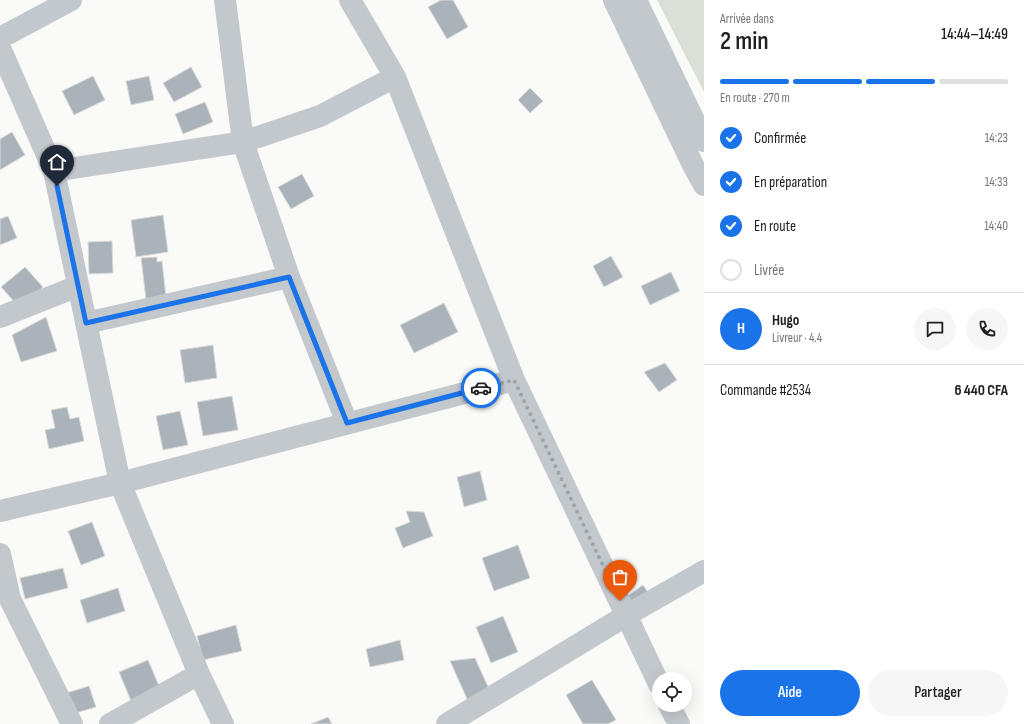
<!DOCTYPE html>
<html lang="fr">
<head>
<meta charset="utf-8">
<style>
	:root { --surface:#fff; --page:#f6f6f6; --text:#202124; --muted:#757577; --line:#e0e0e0; --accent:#1a73e8 }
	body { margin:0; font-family:"Sofia Sans Condensed",sans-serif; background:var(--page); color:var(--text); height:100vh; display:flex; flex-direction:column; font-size:15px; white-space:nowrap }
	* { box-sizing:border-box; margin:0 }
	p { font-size:13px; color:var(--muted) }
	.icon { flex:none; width:22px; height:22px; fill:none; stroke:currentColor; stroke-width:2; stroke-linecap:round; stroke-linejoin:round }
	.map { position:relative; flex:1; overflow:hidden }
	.side { display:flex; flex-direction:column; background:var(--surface); width:320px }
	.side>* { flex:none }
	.fabs { position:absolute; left:652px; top:672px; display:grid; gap:8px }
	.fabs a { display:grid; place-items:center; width:40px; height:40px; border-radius:50%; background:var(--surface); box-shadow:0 4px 16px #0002; font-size:20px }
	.pin { position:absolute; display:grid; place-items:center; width:34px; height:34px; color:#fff; margin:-41px -17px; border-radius:50% 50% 50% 0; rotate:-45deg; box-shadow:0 0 4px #0007 }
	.pin .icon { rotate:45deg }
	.courier { position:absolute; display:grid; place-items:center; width:40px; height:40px; margin:-20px; border:3px solid #1a73e8; border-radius:50%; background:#fff; color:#222; box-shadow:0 1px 5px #0007 }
	.overview em { font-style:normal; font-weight:600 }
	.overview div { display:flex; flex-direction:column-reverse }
	.overview { display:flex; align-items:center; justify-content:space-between; height:68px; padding:0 16px }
	h1 { font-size:26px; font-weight:600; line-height:30px }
	.bar { display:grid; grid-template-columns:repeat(4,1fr); gap:6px 4px; align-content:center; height:48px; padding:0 16px }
	.bar i { height:5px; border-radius:3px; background:var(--line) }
	.bar .selected { background:var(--accent) }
	.bar p { grid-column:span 4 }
	.line { display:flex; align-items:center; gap:10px; padding:0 16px; border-top:1px solid var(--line) }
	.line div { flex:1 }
	.round { display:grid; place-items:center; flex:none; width:42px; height:42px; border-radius:21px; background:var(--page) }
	ol { padding:0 16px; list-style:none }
	li { display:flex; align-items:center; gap:12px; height:44px }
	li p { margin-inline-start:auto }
	li .icon { padding:4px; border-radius:50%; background:var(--accent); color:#fff; stroke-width:4 }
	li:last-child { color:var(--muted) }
	li i { width:22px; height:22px; border:2px solid var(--line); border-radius:50% }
	.cta { display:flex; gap:8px; margin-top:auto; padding:8px 16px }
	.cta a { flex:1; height:46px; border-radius:24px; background:var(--accent); color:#fff; font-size:16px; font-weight:600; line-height:46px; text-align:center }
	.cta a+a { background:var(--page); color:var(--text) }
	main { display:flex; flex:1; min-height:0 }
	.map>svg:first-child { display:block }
	.green { fill:#dadfd7 }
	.building { fill:#aab3b9; stroke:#dcdcda }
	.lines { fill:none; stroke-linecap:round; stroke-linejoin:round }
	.minor { stroke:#c3c8cc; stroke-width:22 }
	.done { stroke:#99a4ac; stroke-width:4; stroke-dasharray:0 7.2 }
	.route { stroke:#1a73e8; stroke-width:5 }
</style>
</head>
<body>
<main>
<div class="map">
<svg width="704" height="724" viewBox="0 0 704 724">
	<rect width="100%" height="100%" fill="#fafaf8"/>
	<path class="green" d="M657,0H704V92Z"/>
	<path class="building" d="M441,0H453L468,27L447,39L428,7Z
		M191,67L202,87L174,102L163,83Z
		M93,76L105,100L74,115L62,91Z
		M149,76L154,100L131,105L126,81Z
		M530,88L543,101L530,113L518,100Z
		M205,102L213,122L183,134L175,114Z
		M12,132L25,155L0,170V139Z
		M302,174L314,196L291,209L278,187Z
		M163,215L168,252L136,257L131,220Z
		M8,216L17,238L0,245V219Z
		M112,241L113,273L89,274L88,242Z
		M611,256L623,277L604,287L593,266Z
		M157,257V262L162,261L166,297L146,299L141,258Z
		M25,267L43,287L20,308L1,287Z
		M671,272L680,291L650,305L641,286Z
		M444,303L458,332L414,353L400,325Z
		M46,317L57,351L21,362L12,335Z
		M213,345L217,378L185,383L180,350Z
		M665,363L677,380L659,392L644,372Z
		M232,396L238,430L203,436L197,402Z
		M67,407L70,419L79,417L84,441L49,449L45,430L55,428L51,410Z
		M180,411L188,445L163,450L156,416Z
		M480,471L487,500L464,507L457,477Z
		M406,511L424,512L433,536L403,548L395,528L410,522Z
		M92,522L105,556L81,565L68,531Z
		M518,545L530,578L494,591L482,558Z
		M63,568L68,588L25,599L20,578Z
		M643,585L651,597L635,608L626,597Z
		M118,588L125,611L87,623L80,600Z
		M503,616L518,652L491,663L476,627Z
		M236,625L242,651L203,660L197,636Z
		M400,640L404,660L370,667L366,649Z
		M475,658L490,691L468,701L450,661Z
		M148,660L160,688L131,701L119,672Z
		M592,680L616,720L608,724H583L566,695Z
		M89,686L96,707L69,715L63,694Z
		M328,717L332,724H311Z"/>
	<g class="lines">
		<path class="minor" d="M225,0L243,142L289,277L347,423
			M350,0L395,77L514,380L659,684
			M614,0L693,165L704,185
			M636,0L704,141
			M0,38L71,0
			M0,48L54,171L120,483L199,674L223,724
			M54,171L243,142L320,116L395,77
			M0,317L78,286
			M86,323L289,277
			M0,511L120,483L514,380
			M0,554L10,599L72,724
			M669,705L679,724
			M110,724L199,674
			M447,724L627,615L704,571"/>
	</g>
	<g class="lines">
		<path class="done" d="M481,388L514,380L620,601"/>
		<path class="route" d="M57,186L86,323L289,277L347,423L481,388"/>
	</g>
</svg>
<div class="fabs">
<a><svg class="icon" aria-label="locate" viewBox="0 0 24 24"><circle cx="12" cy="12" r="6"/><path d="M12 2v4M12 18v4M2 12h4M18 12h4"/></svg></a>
</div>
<div class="pin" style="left:620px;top:601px;background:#ea580c"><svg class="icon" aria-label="bag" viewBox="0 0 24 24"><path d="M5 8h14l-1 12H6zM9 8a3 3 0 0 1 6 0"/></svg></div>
<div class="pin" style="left:57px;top:186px;background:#1f2937"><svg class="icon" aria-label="home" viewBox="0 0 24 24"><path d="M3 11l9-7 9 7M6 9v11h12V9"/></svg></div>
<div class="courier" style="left:481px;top:388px"><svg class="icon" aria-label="car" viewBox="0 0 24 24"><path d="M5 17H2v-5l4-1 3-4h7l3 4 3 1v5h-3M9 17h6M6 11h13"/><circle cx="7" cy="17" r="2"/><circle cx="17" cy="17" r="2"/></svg></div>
</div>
<section class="side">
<div class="overview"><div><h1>2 min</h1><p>Arrivée dans</p></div><em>14:44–14:49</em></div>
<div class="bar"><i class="selected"></i><i class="selected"></i><i class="selected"></i><i></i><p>En route · 270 m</p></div>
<ol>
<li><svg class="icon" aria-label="check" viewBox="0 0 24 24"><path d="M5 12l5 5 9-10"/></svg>Confirmée<p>14:23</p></li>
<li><svg class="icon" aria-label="check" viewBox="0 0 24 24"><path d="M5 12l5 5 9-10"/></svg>En préparation<p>14:33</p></li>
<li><svg class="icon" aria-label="check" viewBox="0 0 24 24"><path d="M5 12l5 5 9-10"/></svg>En route<p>14:40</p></li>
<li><i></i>Livrée</li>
</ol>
<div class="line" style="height:72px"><b class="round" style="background:var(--accent);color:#fff">H</b><div><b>Hugo</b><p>Livreur · 4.4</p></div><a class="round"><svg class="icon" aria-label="chat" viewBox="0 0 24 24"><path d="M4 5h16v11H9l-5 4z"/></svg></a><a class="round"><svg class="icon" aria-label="phone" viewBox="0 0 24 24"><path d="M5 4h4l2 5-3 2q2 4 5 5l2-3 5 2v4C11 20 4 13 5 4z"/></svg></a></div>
<div class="line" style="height:52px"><div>Commande #2534</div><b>6 440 CFA</b></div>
<div class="cta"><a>Aide</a><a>Partager</a></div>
</section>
</main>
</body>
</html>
